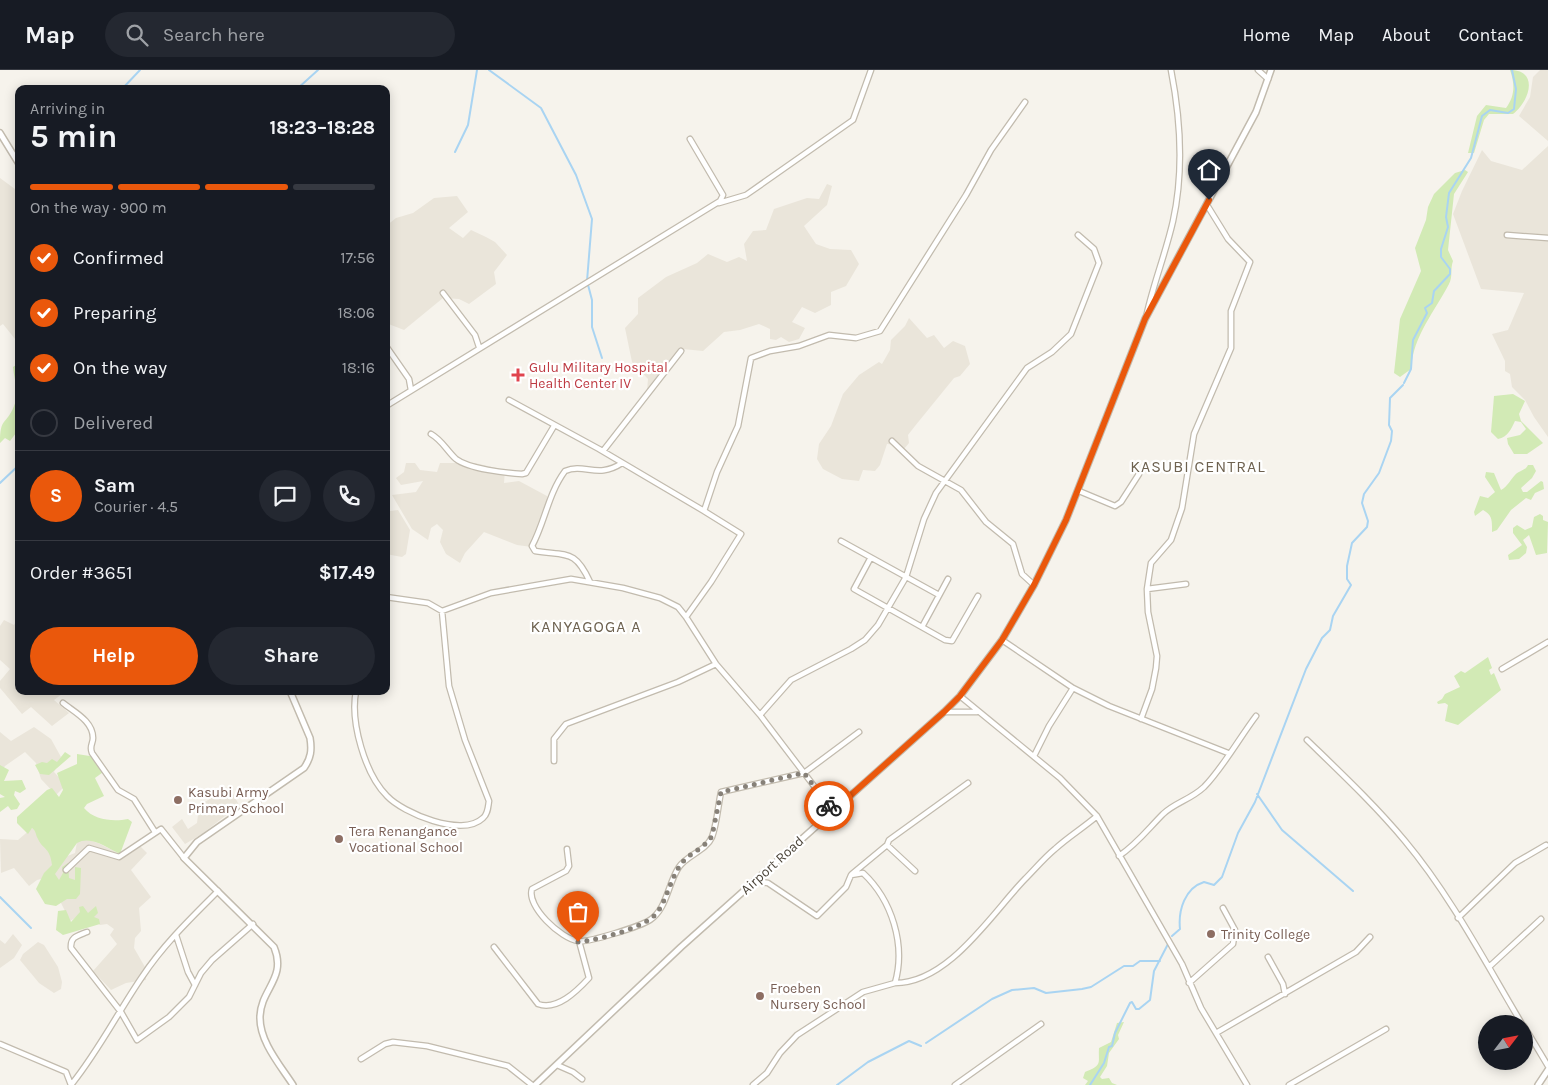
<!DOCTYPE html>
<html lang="en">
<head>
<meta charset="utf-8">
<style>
	:root { --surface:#171b24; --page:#242831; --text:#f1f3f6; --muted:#9ea1a6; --line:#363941; --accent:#ea580c }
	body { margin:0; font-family:Karla,sans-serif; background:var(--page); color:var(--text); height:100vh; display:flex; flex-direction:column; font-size:19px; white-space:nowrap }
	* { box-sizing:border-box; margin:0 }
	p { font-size:16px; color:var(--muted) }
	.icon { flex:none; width:28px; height:28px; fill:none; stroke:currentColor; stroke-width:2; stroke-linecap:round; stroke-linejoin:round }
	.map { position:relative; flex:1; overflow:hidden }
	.side { position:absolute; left:15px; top:15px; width:375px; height:610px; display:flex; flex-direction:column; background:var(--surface); border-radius:10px; box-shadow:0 2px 12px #0003 }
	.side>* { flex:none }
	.needle { width:32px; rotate:58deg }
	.tools { position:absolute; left:1478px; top:945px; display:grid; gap:10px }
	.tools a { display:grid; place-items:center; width:55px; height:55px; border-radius:50%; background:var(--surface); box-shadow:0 2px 12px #0003; font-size:25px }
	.pin { position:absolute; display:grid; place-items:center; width:42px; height:42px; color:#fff; margin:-51px -21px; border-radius:50% 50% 50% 0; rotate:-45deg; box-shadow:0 0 5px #0007 }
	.pin .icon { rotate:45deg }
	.courier { position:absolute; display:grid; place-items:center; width:50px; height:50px; margin:-25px; border:4px solid #ea580c; border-radius:50%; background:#fff; color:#222; box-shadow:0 1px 6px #0007 }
	.head em { font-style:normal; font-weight:700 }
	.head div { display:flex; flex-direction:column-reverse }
	.head { display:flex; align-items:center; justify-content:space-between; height:85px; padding:0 15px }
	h1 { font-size:32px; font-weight:700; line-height:38px }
	.bar { display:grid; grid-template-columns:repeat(4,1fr); gap:8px 5px; align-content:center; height:60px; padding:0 15px }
	.bar i { height:6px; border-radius:4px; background:var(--line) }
	.bar .selected { background:var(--accent) }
	.bar p { grid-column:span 4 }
	.line { display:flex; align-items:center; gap:12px; padding:0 15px; border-top:1px solid var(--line) }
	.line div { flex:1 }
	.round { display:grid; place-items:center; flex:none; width:52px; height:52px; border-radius:26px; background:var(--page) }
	ol { padding:0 15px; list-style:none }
	li { display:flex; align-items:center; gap:15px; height:55px }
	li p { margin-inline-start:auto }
	li .icon { padding:5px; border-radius:50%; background:var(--accent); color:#fff; stroke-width:4 }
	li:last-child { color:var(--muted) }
	li i { width:28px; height:28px; border:2px solid var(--line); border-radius:50% }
	.cta { display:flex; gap:10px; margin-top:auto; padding:10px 15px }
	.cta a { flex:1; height:58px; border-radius:30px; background:var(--accent); color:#fff; font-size:20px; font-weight:700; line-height:58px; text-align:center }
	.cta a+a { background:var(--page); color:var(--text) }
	header { display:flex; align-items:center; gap:30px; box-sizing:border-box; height:70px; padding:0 25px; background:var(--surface); border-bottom:1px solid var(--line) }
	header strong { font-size:24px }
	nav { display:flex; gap:28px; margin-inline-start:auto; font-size:18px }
	.search { width:350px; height:45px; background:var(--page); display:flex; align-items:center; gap:12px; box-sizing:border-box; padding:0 18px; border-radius:28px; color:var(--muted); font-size:19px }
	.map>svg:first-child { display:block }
	.residential { fill:#eae5da }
	.green { fill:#d2eab5 }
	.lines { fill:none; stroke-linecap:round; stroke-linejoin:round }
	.stream { stroke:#a9d4f2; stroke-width:2 }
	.minor-casing { stroke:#c2bbae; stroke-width:7 }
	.tertiary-casing { stroke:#c2bbae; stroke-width:8 }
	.minor { stroke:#fff; stroke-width:4.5 }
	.tertiary { stroke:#fff; stroke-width:5 }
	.done { stroke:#878178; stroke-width:5; stroke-dasharray:0 9 }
	.route { stroke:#ea580c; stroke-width:6 }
	.health-dot { fill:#e0444e; stroke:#fff; stroke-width:2 }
	.education-dot { fill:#8d6e63; stroke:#fff; stroke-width:2 }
	.labels { text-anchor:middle; stroke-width:4.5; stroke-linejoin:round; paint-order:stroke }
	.health-label { font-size:14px; fill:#be3a42; stroke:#fff; text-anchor:start }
	.education-label { font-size:14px; fill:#785e54; stroke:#fff; text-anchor:start }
	.street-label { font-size:14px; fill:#4b4439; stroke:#fff }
	.quarter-label { font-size:16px; letter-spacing:1px; fill:#6e6250; stroke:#fff }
</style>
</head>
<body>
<header>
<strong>Map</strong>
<div class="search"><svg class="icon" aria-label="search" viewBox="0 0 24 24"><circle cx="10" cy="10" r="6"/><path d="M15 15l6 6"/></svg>Search here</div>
<nav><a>Home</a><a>Map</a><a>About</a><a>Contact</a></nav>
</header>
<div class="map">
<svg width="1548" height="1015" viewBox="0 0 1548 1015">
	<rect width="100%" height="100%" fill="#f6f3ec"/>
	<path class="residential" d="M1540,0H1548V71L1519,46L1530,27L1533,7Z
		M1548,76V367L1534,347L1525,330L1512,317L1510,304L1505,301V291L1492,264L1508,260L1524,223L1481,219L1453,144L1462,121L1482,80L1491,91L1522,100Z
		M0,108L19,122V274L3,254L0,256Z
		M827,114L832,116L827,135L804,156L816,174L830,179L851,180L859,194L846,216L831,222V235L815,243L802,237L792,252L805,258L799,269L789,272L781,267L776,270L770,269V259L759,254L740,260L724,262L703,281L683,279L658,312L647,321L648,309L632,292L625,258L638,244V228L666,207L697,193L708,184L727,192L739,187L747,191L744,174L753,161L766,160L774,139L807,128L819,129Z
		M457,126L468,142L449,158L463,168L471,160L486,167L495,172L507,185L494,202L496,214L469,234L459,229L443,228L404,260L386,253V156L396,148L413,143L434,128Z
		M909,248L927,268L934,265L944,278L953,271L965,276L970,294L960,306L954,308L915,356L908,365L909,373L904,379L898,375L887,374L880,395L875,401L863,400L859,411L842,409L823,399L817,389L819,374L831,356L843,324L859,305L879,292L882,294L890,280L891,270L905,256Z
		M406,393H415L420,400L437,402L440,393H475L505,400L504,413L519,411L547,426L549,441L539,469L532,477L517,475L484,462L465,483L460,493L446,484L440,472L443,460L437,454L431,458L428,470L412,459L392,425L416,422L423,411L401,415L396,408L404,402Z
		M386,437L390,441L398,440L410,460L406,484L402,487L386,484Z
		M19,547V621H66L54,630L69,643L52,656L31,637L22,644L0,618V611L10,599L0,590V556L4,550L14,555Z
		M34,657L51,669L61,687L54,702L66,715L56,725L41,709L36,693L25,682L5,696L0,703V662L11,671Z
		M229,716L239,735L202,764L185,774L172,757L182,749L188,759L197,753L199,736Z
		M32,758L41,766L60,789L75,783L78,767L98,773L120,784L137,773L147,783L131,800L151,827L139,838L141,861L135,868L134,878L145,897L146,910L126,913L111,920L93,901L117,874L110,865L114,859L107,854L100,855L84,843L70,851L48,807L37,810L29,816L14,798L1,803L0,769L18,770Z
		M13,864L22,875L14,888L0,898V870L5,874Z
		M38,872L44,875L58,897L62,912L61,919L54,923L39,913L20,890L23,884Z"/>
	<path class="green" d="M1510,0C1540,0 1529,32 1513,44H1489L1484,50L1474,83H1468L1477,46L1486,35L1506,38C1515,26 1515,14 1510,0Z
		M1465,100L1468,102L1454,124L1448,180L1453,191C1450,199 1453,207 1449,214C1435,241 1413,266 1411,299L1400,307L1394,303L1400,249L1421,201L1415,178L1426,150L1428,137L1434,124L1455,103Z
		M19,293V348L16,353L19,359L10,371L5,368L0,373C0,346 6,356 14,336C20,323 14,310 13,297Z
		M1513,324L1525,331L1519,344L1521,351L1543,373L1527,384H1514L1508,374L1507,368L1520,365L1526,359L1521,352L1515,351C1511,359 1508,367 1498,369L1491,362L1494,326Z
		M1528,395H1533L1536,401L1532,408L1521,418L1523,422H1527L1541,411L1543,412L1544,419L1535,423L1531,430L1526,428L1511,440L1497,460L1492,462C1492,452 1493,445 1483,440L1475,446L1474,442L1480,426L1488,428L1495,422L1485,407L1486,402L1494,403L1501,420C1508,416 1510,410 1515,405C1520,400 1525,401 1528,395Z
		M1540,444L1543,446V450L1548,452L1547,483L1536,485L1529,465L1523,470L1527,477L1526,483L1519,489L1509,490L1508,485L1522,475L1513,463V458L1517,455L1525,460L1532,457L1534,447Z
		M1488,587L1492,598L1489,600L1491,605L1494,603L1501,620L1458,655L1445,651L1448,635L1445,633L1438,634L1437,632L1442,629L1445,624L1460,617L1454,606L1461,601L1465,603Z
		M65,682L71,686L49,705L40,704L35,695L42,692L47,693L52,689L57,692Z
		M77,684L96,687L106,700L95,708L104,726L87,734L84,738C94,750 113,752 128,749L132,752L120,784C107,778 91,765 77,773L55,804L59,810L63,803L62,797L68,793L69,808L75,810V797L81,798L80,824L76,829H67L56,836L45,834L36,819L44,803L52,795C50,777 43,780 38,769C35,764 37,762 32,758L28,764L17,753V747L47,720L52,718L59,727L63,720L57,703L77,694Z
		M0,695L9,700L4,711L22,710L26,719L20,723L15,721L14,725L20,734L17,739L11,740L8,736L0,742V728L5,727L0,724Z
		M83,836L88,843L96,836L98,843L94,847L99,849L100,854L63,865L56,860L58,841L66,840L71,852L80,842L79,837Z
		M1124,952L1118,965L1119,969L1109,983L1107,996L1100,1007L1102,1009L1109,1008L1112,1013L1117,1015H1085L1088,1011L1083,1008L1085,1002C1103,995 1098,994 1099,978L1111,972L1117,953Z"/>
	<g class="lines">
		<path class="stream" d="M489,0L541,38L576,105L592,149L587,211L592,230V257L602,288
			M122,19L140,0
			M297,19L318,0
			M455,82L468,55L477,0
			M1404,313L1411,299L1413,270L1427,243L1425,238L1432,233L1434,221L1450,204V199L1441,187V179L1448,157L1446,147L1449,123L1471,88L1482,46L1490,40L1508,43L1514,39L1516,19L1512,0
			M0,413L19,395
			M1257,724L1282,760L1353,821
			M0,827L31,858
			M1172,866L1180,859C1178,840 1185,818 1204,812L1214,815L1222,807L1238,763L1255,732L1306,599L1322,568L1330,560L1333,546L1351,515L1347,509V496L1352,473L1367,457L1368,451L1362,433L1364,424L1379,403L1391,371L1392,361L1389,355L1390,328L1403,315
			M926,973L992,929L1012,920L1034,918L1046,923L1082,919L1091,917L1124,896H1133L1140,891H1160
			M837,1015L868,992L909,971L921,976
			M1090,1015L1104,993L1109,977L1112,976L1115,963L1130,933L1132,932L1136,939H1139L1150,930L1154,901L1168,874"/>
		<g class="minor-casing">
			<path id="minor" d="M1258,0L1268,9
				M719,133L746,125L853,50L871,0
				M1507,165L1548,168
				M443,223L475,265L479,277
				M1147,243C1154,212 1166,182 1173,151C1184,101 1181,51 1171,0
				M386,276L409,309L411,320
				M509,330L599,379L704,441
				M386,336L720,131L723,125L690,69
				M431,364C442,370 447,381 456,389C469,399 506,403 522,404L526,403L554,356
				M892,371L918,396L961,420L986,452L1013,474L1022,504L1034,515
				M603,381L681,281
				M1079,421L1115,436L1121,432L1139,404
				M841,471L939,525
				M870,489L854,519L945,570L952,571L978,526
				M590,512C575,479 567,486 535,481L532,476C545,452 548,424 565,401C585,393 598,409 622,393
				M1147,519L1186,514
				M386,527L428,533L442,541L491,523L571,509L623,518L660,528L678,537L686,547
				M922,557L948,509
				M1002,570L1073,618L1109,636L1228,683
				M1502,599L1548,572
				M356,621C350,652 365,704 387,726C403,743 462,768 483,748C488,744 488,737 489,731L465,670L449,616L442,541
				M960,626L1060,708L1097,746L1182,894L1201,938L1247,1015
				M63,633C74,642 93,651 93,668C93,674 89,676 92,683L118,720L134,729L155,762
				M944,642H977
				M760,645L791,610L851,579L865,570L878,555L906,507L924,449L936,423L1027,298L1052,282L1071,264L1099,193L1094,179L1078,165
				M1141,649L1152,619L1156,598L1157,586L1148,542L1147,519L1151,493L1171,470L1182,438L1194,364L1231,278V241L1250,192L1228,169L1207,135
				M1307,670C1341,703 1375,735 1405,771C1451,826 1485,892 1522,954
				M1034,686L1049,656L1073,618
				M554,691V669L566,654L678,612L716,594
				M833,741L760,645L716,594L686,547L711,512L741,464L704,441L717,402L738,356L751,288L770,281L799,276L829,265L856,268L880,261L966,125L991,80L1025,32
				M887,775L915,801
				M567,779L569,796L566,801L532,819C526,836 561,869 578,871C588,873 641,856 650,850C667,839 668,813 679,797C687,785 706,781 712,767C717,753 718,736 721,722L804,703L859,662
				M1119,786C1137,774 1148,759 1163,744C1176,732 1190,730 1204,717C1222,699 1240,667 1256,646
				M66,800L89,778L119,787L161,759L184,788
				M852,804L887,775L889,770L968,713
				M1458,848L1515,793L1546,775
				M87,862C77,866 70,867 71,878L121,942L137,970L169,947L189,927L201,903L212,890L253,854
				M176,865L188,902L195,915
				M494,877L538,934C557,941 577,921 589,908L579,871
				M1268,887L1283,914L1285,924
				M1489,897L1541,849
				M895,913C949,913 992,843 1025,809C1035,799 1044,788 1055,779C1068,767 1083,758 1097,746
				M1189,913L1233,874L1235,860L1223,838
				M1524,956L1548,996
				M1216,963L1356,882L1370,867
				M0,974L66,1002L71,1015C98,982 118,942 142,907C163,875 191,848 218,821
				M361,989L385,974L393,972L427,976L508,996L532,1015
				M557,995L573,1002L582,1009
				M753,1015L767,1003L780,983L797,965L863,922L895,913C906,875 892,830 863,803L851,805L846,817L817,846L768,813L754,811
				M955,1015L1041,954
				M1289,1015L1386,959"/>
		</g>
		<g class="tertiary-casing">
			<path id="tertiary" d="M0,63L19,94
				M290,621L310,668C312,680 311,688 304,698L197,772L184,788L274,877C287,908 261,919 260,946C259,971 280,995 293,1015
				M535,1015L681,877L944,642L960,626L1002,570L1034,515L1066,450L1145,249L1256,42L1271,0
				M1538,1015L1548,1000"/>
		</g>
		<use href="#minor" class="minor"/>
		<use href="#tertiary" class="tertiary"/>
	</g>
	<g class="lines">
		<path class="done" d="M578,872C598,870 650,857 659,840C668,825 671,808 681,794C689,783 704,779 712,766L721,722L804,703L829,736"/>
		<path class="route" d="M829,736L833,741L944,642L960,626L1002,570L1034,515L1066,450L1145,249L1209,130"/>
	</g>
	<path class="health-dot" d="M515.5 297.5h5v5h5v5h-5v5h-5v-5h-5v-5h5z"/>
	<g class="education-dot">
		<circle cx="178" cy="730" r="5"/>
		<circle cx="339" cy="769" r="5"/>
		<circle cx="1211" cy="864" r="5"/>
		<circle cx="760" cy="926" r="5"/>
	</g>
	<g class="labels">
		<g class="health-label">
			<text x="529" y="302">Gulu Military Hospital<tspan x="529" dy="16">Health Center IV</tspan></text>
		</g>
		<g class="education-label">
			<text x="188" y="727">Kasubi Army<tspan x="188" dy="16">Primary School</tspan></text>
			<text x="349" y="766">Tera Renangance<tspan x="349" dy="16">Vocational School</tspan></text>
			<text x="1221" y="869">Trinity College</text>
			<text x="770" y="923">Froeben<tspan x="770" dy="16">Nursery School</tspan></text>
		</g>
		<g class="street-label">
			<text transform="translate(772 795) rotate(-42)" y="5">Airport Road</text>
		</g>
		<g class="quarter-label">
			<text x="1198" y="402">KASUBI CENTRAL</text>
			<text x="586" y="562">KANYAGOGA A</text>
		</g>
	</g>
</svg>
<div class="tools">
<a><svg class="needle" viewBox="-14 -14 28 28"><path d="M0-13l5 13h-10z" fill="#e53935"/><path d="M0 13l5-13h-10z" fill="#9ea1a6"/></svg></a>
</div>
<div class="pin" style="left:578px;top:872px;background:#ea580c"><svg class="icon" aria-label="bag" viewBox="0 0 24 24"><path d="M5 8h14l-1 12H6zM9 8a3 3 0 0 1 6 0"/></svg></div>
<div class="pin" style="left:1209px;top:130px;background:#1f2937"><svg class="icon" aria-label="home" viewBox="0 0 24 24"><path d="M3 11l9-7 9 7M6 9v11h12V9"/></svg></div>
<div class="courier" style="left:829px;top:736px"><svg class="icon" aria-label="bike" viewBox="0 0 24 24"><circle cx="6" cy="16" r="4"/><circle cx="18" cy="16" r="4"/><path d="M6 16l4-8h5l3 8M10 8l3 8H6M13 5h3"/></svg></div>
<section class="side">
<div class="head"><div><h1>5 min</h1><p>Arriving in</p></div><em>18:23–18:28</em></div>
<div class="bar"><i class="selected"></i><i class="selected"></i><i class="selected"></i><i></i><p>On the way · 900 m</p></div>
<ol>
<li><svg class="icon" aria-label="check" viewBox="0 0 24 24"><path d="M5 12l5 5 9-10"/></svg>Confirmed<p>17:56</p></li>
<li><svg class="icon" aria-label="check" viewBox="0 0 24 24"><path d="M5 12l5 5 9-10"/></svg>Preparing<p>18:06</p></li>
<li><svg class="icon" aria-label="check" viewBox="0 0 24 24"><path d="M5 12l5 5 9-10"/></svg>On the way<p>18:16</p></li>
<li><i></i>Delivered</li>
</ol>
<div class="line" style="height:90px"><b class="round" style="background:var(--accent);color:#fff">S</b><div><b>Sam</b><p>Courier · 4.5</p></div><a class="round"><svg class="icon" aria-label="chat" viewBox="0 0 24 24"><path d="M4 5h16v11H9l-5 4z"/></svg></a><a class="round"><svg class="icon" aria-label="phone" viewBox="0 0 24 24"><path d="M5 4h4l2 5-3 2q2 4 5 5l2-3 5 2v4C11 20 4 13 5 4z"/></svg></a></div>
<div class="line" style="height:65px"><div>Order #3651</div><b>$17.49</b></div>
<div class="cta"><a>Help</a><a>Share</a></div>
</section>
</div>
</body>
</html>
